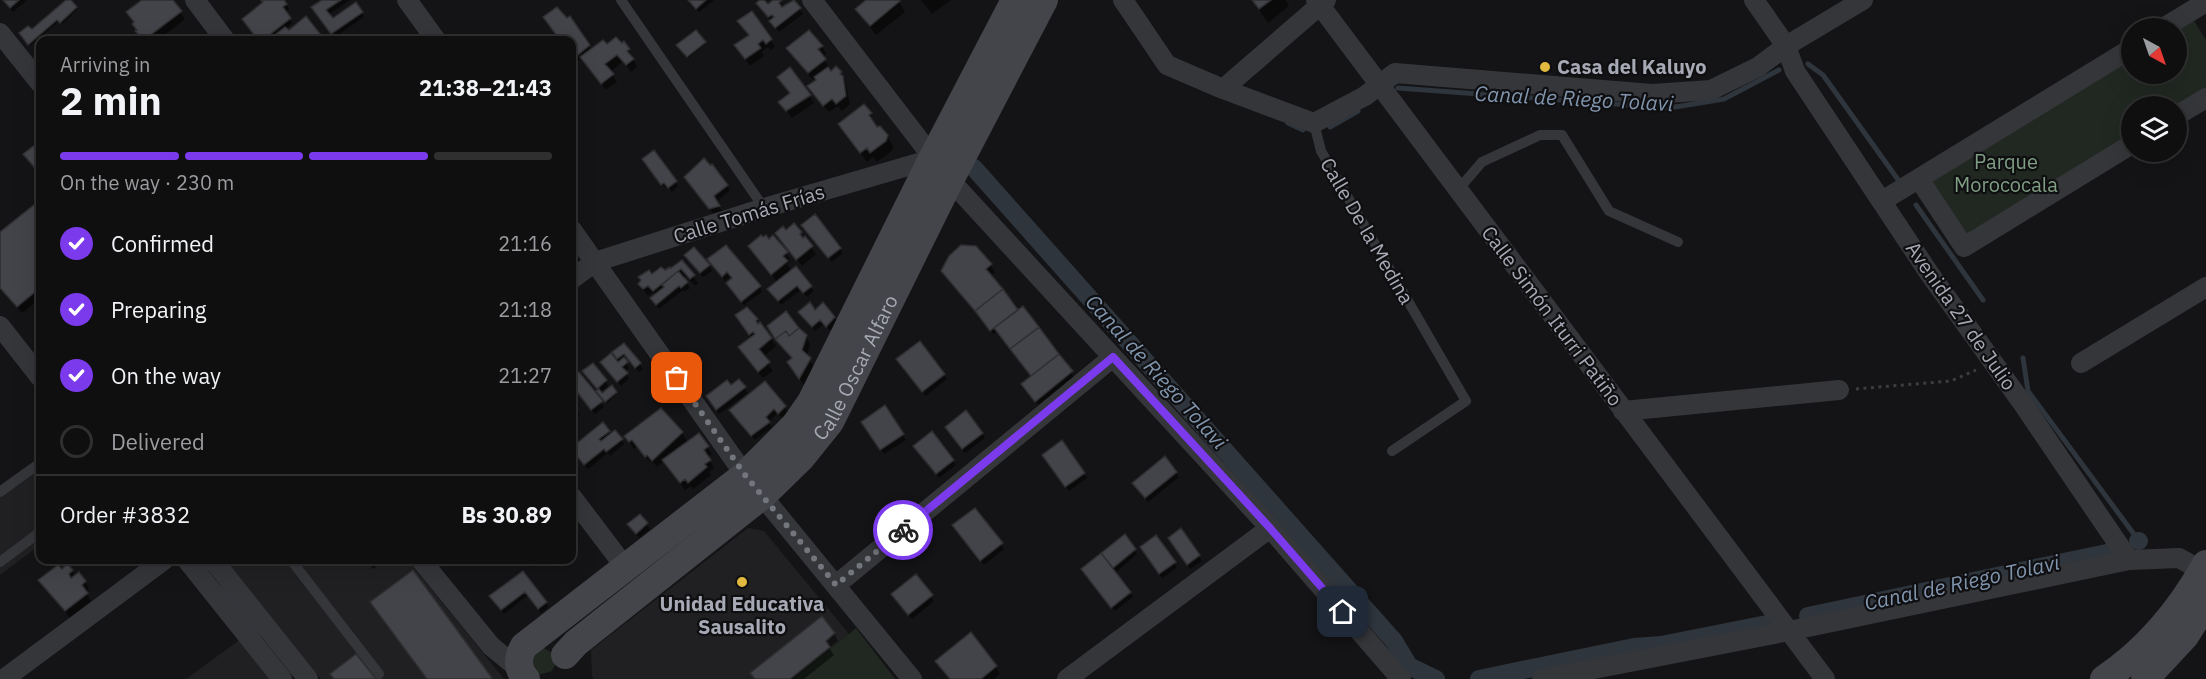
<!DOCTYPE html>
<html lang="en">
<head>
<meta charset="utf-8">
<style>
	:root { --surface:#0f0f10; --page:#1d1d1e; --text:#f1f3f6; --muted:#9b9c9f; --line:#2f2f30; --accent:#7c3aed }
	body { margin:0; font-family:"IBM Plex Sans",sans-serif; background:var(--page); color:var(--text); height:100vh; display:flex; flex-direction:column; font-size:22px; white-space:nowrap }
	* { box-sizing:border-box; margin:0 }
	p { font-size:20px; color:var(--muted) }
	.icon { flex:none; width:33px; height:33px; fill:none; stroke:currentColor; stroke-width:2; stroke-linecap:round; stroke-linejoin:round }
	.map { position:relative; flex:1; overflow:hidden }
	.panel { position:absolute; left:36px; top:36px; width:540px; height:528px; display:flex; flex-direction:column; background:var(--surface); border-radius:12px; box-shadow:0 6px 24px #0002,0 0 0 2px var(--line) }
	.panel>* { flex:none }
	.needle { width:39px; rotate:140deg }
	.fabs { position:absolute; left:2121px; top:18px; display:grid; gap:12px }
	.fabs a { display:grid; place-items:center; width:66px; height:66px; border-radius:50%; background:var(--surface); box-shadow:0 6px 24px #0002,0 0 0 2px var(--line); font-size:30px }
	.pin { position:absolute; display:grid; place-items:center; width:51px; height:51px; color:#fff; margin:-26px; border-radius:12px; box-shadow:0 3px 9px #0006 }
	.courier { position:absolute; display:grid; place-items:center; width:60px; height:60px; margin:-30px; border:4px solid #7c3aed; border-radius:50%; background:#fff; color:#222; box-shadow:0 2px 8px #0007 }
	.overview em { font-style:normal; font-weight:800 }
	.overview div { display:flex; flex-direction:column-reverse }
	.overview { display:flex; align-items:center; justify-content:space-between; height:102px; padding:0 24px }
	h1 { font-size:39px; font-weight:800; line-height:45px }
	.bar { display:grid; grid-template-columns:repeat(4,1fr); gap:9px 6px; align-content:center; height:72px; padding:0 24px }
	.bar i { height:8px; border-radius:4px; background:var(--line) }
	.bar .selected { background:var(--accent) }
	.bar p { grid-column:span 4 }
	.line { display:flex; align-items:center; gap:15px; padding:0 24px; border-top:2px solid var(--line) }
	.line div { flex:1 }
	ol { padding:0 24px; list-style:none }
	li { display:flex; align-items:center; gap:18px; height:66px }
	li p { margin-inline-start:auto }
	li .icon { padding:6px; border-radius:50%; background:var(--accent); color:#fff; stroke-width:4 }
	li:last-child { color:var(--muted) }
	li i { width:33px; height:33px; border:3px solid var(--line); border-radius:50% }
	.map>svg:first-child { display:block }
	.built { fill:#202022 }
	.green { fill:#212822 }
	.shadow { fill:#0007 }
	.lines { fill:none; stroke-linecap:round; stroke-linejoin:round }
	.stream { stroke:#2e353d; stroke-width:5 }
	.canal { stroke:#2e353d; stroke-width:18 }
	.building { fill:#434449; stroke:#2f2e31; stroke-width:1.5 }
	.path { stroke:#3b3d41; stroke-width:3; stroke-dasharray:3 4.5; stroke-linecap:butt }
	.service { stroke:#35363a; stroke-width:10 }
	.minor { stroke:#35363a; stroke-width:20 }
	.secondary { stroke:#44454a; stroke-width:28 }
	.done { stroke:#74767d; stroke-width:6; stroke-dasharray:0 10.8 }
	.route { stroke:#7c3aed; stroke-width:8 }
	.poi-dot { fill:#e2b93f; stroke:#0f0f11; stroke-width:2 }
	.labels { text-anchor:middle; stroke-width:4.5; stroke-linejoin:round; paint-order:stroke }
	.poi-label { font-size:20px; font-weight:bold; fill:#a7aab5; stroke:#0f0f11; text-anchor:start }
	.park-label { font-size:20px; fill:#7f9e84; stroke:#0f0f11 }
	.street-label { font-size:20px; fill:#a7aab5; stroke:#0f0f11 }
	.water-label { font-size:21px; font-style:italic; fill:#8095ad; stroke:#0f0f11 }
</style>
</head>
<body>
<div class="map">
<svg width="2206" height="679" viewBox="0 0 2206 679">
	<rect width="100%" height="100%" fill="#141416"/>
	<path class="built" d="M40,457V545L0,575V485Z
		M748,528L764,531L849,634L793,679H594L592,676L591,650Z
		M224,560H408L504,679H321Z
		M241,639L273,679H186Z"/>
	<path class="green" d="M2193,19L2206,40V88L2176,107L2132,106L2131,134L1965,237L1930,182L2131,58L2132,74H2176L2177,30Z
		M856,628L895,679H793L849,634Z
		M542,647L554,654L556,663L552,671L539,675L529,657Z"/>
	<path class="shadow" d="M3,0H27L13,12Z
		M69,0L77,10L62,24L59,21L30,46L21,34L32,31Z
		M145,0H171L185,19L158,40H144L134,24Z
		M264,0H282L286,4L289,9L285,13L292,23L285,29L289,32L320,35L323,40H279L278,35L271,40H259L247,24L265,3Z
		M324,0H350L328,15L333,21L362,12L364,17L335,37L316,13Z
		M688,0H714L699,12Z
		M776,0H780L784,7L793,1L803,14L779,32L761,8Z
		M864,0H898L905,12L876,35L857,9L866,2Z
		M921,0H951L932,14Z
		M1252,0H1286L1289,6L1268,23Z
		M569,18L592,51L607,46L622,45L629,50L637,67L631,72L623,61L610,72L617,82L606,90L583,58L577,62L572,55V40H561L548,22Z
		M744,28L771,40L775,47L771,50L768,47L762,52L764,56L750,66L736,46L750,36Z
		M696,32L705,44L689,58L679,47Z
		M822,46L826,54L822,57L829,67L827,69L831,73L836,68L845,80L850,104L842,111L838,106L829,112L814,94L818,81L816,78L813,80L788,49Z
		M810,96L814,103L792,118L780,102Z
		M864,106L876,124L874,125L887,136L893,146L892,151L877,162L873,157L867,162L840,124Z
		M647,164L676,182L678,186L672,192L668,186L665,188Z
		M688,182L727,186L730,190L716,202L722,211L713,213Z
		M40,202V299L22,313L0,289V235Z
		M794,225L816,254L802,266L781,240L786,232Z
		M805,230L840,249L843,253L832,262Z
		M773,237L791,261L787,264L792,271L811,287L814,291L807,297L801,290L781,305L768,289L777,282L750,246L769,241Z
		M689,260L709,266L712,271L703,277Z
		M709,260L760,287L762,292L744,305L730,288L733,279L731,276L725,281Z
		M682,262L698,283L695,286L686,276L683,278L690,288L684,292L683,290L659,309L654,303L656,295L653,292L648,296L639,284L652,276L671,270Z
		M990,265L995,272L990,276L1017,312L1022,308L1074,377L1038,405L1025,389L1033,376L998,332L993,334L943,271Z
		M815,312L834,317L837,322L830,331L824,324L815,331L803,317Z
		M757,320L776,346L763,357L773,371L763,378L744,355L752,338L741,323Z
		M806,336L810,344L807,356L814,367L804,385L793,370V360L782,346Z
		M920,343L947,379L926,396L901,364Z
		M624,345L643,369L639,372L627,358L624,360L629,368L625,372L629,379L621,386L602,362Z
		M579,374L604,407L595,414L577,392L574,394L572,391V380Z
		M587,376L606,381L608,386L600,393L602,395L611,387L617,394L607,403Z
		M739,381L748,393L719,414L711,402Z
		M765,383L788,412L782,418L778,413L768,422L772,427L755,440L733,415Z
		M572,404L580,415L572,422Z
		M885,407L906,440L884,454L865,427Z
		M661,410L682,433L688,443L699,435L712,454L708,457L714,468L709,472L711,475L693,489L691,486L685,490L664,461L657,467L652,461L651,463L637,446L634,449L626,437Z
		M603,424L611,435L622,440L624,444L610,456L608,453L588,469L572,449Z
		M950,432L982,433L985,438L965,453Z
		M918,451L953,461L956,465L939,478Z
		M1047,460L1084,473L1087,478L1069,491Z
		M1176,473L1179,477L1148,502L1137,488Z
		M975,510L1004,549L984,565L957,530Z
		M640,516L650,529L639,538L632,529Z
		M1181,531L1202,561L1190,569L1172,543Z
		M1125,536L1137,554L1115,573L1133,597L1115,611L1083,570Z
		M1144,552L1174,563L1177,568L1162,578Z
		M366,560H386L373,569Z
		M526,560H541L532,567Z
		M61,571H72L75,576L85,582L89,589L86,593L91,601L70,618L40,581Z
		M523,573L549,607L541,613L528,595L504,614L494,601Z
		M915,576L934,601L912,619L896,599Z
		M834,633L838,641L829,648L834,655L804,679H755Z
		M996,667L1000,674L994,679H950Z"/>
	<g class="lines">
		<path class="stream" d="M1808,64L1823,75L1899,181
			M1398,88L1669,108L1724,99L1779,70
			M1288,123L1303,130
			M1330,127L1358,111
			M1916,205L1983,300
			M2023,358L2028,391L2139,541
			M201,560L208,568
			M223,588L259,635"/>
		<path class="canal" d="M974,168L1394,641L1409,666L1436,679
			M2138,541H2139
			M1808,616L2116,551
			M1479,679L1634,647L1661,645L1777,622"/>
	</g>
	<path class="building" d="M3,0H19L10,8Z
		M66,0H71L77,7L60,23L57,20L28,45L19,33L28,26L32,29Z
		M142,0H173L182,11L144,40L135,31L137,30L132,24L134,22L126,12Z
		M261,0H284L287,4L283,7L291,18L263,40H258L242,19L263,2Z
		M322,0H341L326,10L333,18L356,2L363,12L331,34L311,7Z
		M688,0H706L696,9Z
		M760,0H764L768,4L773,0H782L779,3L782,7L794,0L801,8L775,28L769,21L774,17L772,15L768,17L756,3Z
		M866,0H900V1L870,26L855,9Z
		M1252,0H1271L1259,9Z
		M557,7L567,18L570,16L590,45L573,59L572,40H560L543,17Z
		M752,11L772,39L766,44L763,40L758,44L761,48L745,59L734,45L749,35L737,21Z
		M306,16L321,35L314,40H277L279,38L276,34L285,27L289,30Z
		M696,30L706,42L687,57L676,45Z
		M809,30L823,46L818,49L826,59L808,73L786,48Z
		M616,37L622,43L624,41L630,49L627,51L634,59L626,65L617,55L605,64L614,74L601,84L580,57L603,40L607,44Z
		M836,66L842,72L840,74L843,76L846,96L836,104L832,99L823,106L807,86L816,80L814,77L828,67L831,71Z
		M790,67L811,95L786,111L778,102L790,93L777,77Z
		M864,104L872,113L869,115L877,127L880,126L888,135L886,141L870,153L867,148L860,153L838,124Z
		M40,141V172L39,173L23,154Z
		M654,150L677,181L668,188L664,183L661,185L642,159Z
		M704,158L710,165L712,164L728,185L714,196L720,206L709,209L684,177Z
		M40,200V288L17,307L0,288V232Z
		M815,214L841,248L828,258L801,225Z
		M794,223L802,232L800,234L803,238L805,236L813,246L796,260L775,233L783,226L786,230Z
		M761,235L763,237L766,235L769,239L773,235L788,252L783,256L788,261L771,275L748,246Z
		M726,245L761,286L741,302L726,283L732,278L727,272L722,277L707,259Z
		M961,245L976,246L992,264L986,269L1003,289L975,311L941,271L949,256Z
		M694,247L710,265L700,273L684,255Z
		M682,260L695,275L690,279L681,269L653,291L648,286L643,289L638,284L641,280L638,277L649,270L652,274L661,267L665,270L670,267L671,268Z
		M796,266L812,286L803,293L797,286L778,301L767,289Z
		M678,271L688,282L681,288L679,286L656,305L650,298L664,287L662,285Z
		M1003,289L1018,310L990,331L975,311Z
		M810,302L815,310L823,302L835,317L826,327L820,320L812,327L798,312Z
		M1023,306L1039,327L1010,349L994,328Z
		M747,307L758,319L756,321L758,324L760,322L772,338L759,349L770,362L758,372L738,347L755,334L753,332L749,335L735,315Z
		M786,311L799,328L789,336L786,331L775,339L767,326Z
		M1039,327L1059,354L1031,376L1010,349Z
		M799,328L807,335L802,350L811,358L799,379L787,362L792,358L775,339L786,331L789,336Z
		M920,341L945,374L922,392L896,359Z
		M624,343L641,363L635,368L624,354L617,359L612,352Z
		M611,353L618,362L624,357L628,362L622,367L628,373L617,382L600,362Z
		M1059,354L1073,371L1035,402L1021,384Z
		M593,363L607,380L597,389L582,371Z
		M579,372L603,401L591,410L574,388L572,390V378Z
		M739,379L746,387L716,410L706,396L727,380L731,385Z
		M765,381L786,406L778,414L774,409L766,417L770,422L751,436L729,410Z
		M612,385L617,392L605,402L596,391L599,389L602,393Z
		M885,405L904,434L880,450L861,422Z
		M661,408L683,432L652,461L647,455L645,457L632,440L629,442L624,436Z
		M966,410L983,433L962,449L945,427Z
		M603,422L610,431L599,439L601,441L615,430L623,439L606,452L604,449L584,465L572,450V447Z
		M932,431L954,460L936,474L913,446Z
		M699,433L709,446L704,450L711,460L705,464L707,467L688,483L685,479L680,483L662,460Z
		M1062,440L1085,473L1065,487L1042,455Z
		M1165,456L1177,472L1145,498L1132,483Z
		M975,508L1003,543L980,561L952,525Z
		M640,514L648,523L636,534L627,524Z
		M1181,528L1200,555L1187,565L1168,538Z
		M1125,534L1136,549L1113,568L1101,553Z
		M1156,535L1176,562L1159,574L1140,547Z
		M1101,553L1131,592L1111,608L1081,569Z
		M67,564L73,570L69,574L71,578L79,572L86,581L82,585L88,593L65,611L38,580L58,565L62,569Z
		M413,570L492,678L491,679H427L370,602Z
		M523,571L547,602L538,609L525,592L501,610L489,596Z
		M916,574L933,595L908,615L891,594Z
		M822,616L835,633L826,641L830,647L790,679H755L750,673Z
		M971,632L997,666L981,679H950L935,661Z
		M356,654L376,679H334L330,674Z"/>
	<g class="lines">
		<path class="path" d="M1856,389L1951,381L1976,370"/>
		<path class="service" d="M621,0L764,208
			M1314,123L1321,151L1466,401L1392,451
			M1457,191L1482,162L1540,135H1562L1609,211L1678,242
			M0,492L40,463
			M291,560L379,674
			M0,562L40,532"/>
		<path class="minor" d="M195,0L225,40
			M407,0L436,40
			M812,0L950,180L1270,528L1401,679
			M1123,0L1167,65L1223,89L1314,123L1365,96L1395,73L1652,94L1711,90L1758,67L1786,46L1863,0
			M1316,0L1825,679
			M1754,0L1786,46L1795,71L1929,273L2023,404L2129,560L2179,558L2206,573
			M2163,28L2206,2
			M0,33L40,83
			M1223,89L1326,0
			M2176,116L2206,98
			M1919,179L1964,247L2132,144
			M1882,201L2132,48
			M572,230L745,475L912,679
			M572,279L595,262L764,208L932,159
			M0,326L40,377
			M2081,363L2206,287
			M1623,411L1839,390
			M572,497L625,567
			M187,560L282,679
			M213,560L308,679
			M421,560L491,646L519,669
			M836,585L1113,357
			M4,679L164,560
			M1067,679L1270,528
			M1542,679L1789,631L2129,560"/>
		<g class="secondary">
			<path id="s1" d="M565,655L576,643L763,495L801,458L830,422L950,180L1044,0"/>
			<path d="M526,679C517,669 517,658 524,646L745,475L795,425L811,402L932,159L1015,0"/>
			<path d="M2104,679C2147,650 2181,609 2206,564"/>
			<path d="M2145,679L2185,636L2206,603"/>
		</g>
	</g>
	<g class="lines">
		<path class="done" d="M677,378L745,475L836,585L903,530"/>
		<path class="route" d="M903,530L1113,357L1270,528L1343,612"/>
	</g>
	<g class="poi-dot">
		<circle cx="1545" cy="67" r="6"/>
		<circle cx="742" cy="582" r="6"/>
	</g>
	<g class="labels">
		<g class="poi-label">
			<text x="1557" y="74">Casa del Kaluyo</text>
			<text x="742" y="611" text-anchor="middle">Unidad Educativa<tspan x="742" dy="23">Sausalito</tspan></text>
		</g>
		<g class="park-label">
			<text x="2006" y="169">Parque<tspan x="2006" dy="23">Morococala</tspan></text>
		</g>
		<g class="street-label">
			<text transform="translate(749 214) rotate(-17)" y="7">Calle Tomás Frías</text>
			<text transform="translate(1367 231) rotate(60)" y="7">Calle De la Medina</text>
			<text transform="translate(1552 316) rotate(53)" y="7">Calle Simón Iturri Patiño</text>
			<text transform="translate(1961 316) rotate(55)" y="7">Avenida 27 de Julio</text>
			<text dy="7" stroke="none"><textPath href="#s1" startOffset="414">Calle Oscar Alfaro</textPath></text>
		</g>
		<g class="water-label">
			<text transform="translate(1574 99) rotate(3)" y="7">Canal de Riego Tolavi</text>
			<text transform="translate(1156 372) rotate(48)" y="7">Canal de Riego Tolavi</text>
			<text transform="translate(1962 583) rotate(-12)" y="7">Canal de Riego Tolavi</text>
		</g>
	</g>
</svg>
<div class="fabs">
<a><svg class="needle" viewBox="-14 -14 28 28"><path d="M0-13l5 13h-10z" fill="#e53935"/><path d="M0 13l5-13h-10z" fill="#9b9c9f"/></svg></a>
<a><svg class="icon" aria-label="layers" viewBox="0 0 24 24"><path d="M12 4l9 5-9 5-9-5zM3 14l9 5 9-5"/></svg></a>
</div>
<div class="pin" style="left:677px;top:378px;background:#ea580c"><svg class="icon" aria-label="bag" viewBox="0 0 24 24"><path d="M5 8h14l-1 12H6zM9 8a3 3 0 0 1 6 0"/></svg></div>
<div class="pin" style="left:1343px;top:612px;background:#1f2937"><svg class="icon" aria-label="home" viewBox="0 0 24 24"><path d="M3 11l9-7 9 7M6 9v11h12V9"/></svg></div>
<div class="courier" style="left:903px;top:530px"><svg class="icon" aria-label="bike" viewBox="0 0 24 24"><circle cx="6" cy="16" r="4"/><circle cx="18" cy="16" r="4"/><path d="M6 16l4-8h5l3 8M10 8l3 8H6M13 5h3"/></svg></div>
<section class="panel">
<div class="overview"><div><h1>2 min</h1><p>Arriving in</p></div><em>21:38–21:43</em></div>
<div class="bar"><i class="selected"></i><i class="selected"></i><i class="selected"></i><i></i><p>On the way · 230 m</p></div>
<ol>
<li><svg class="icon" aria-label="check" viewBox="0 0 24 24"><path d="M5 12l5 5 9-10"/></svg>Confirmed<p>21:16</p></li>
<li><svg class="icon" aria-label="check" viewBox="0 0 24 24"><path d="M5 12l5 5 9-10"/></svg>Preparing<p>21:18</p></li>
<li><svg class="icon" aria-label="check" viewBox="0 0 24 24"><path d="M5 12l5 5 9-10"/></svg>On the way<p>21:27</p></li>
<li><i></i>Delivered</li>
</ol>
<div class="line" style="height:78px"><div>Order #3832</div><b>Bs 30.89</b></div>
</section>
</div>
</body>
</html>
